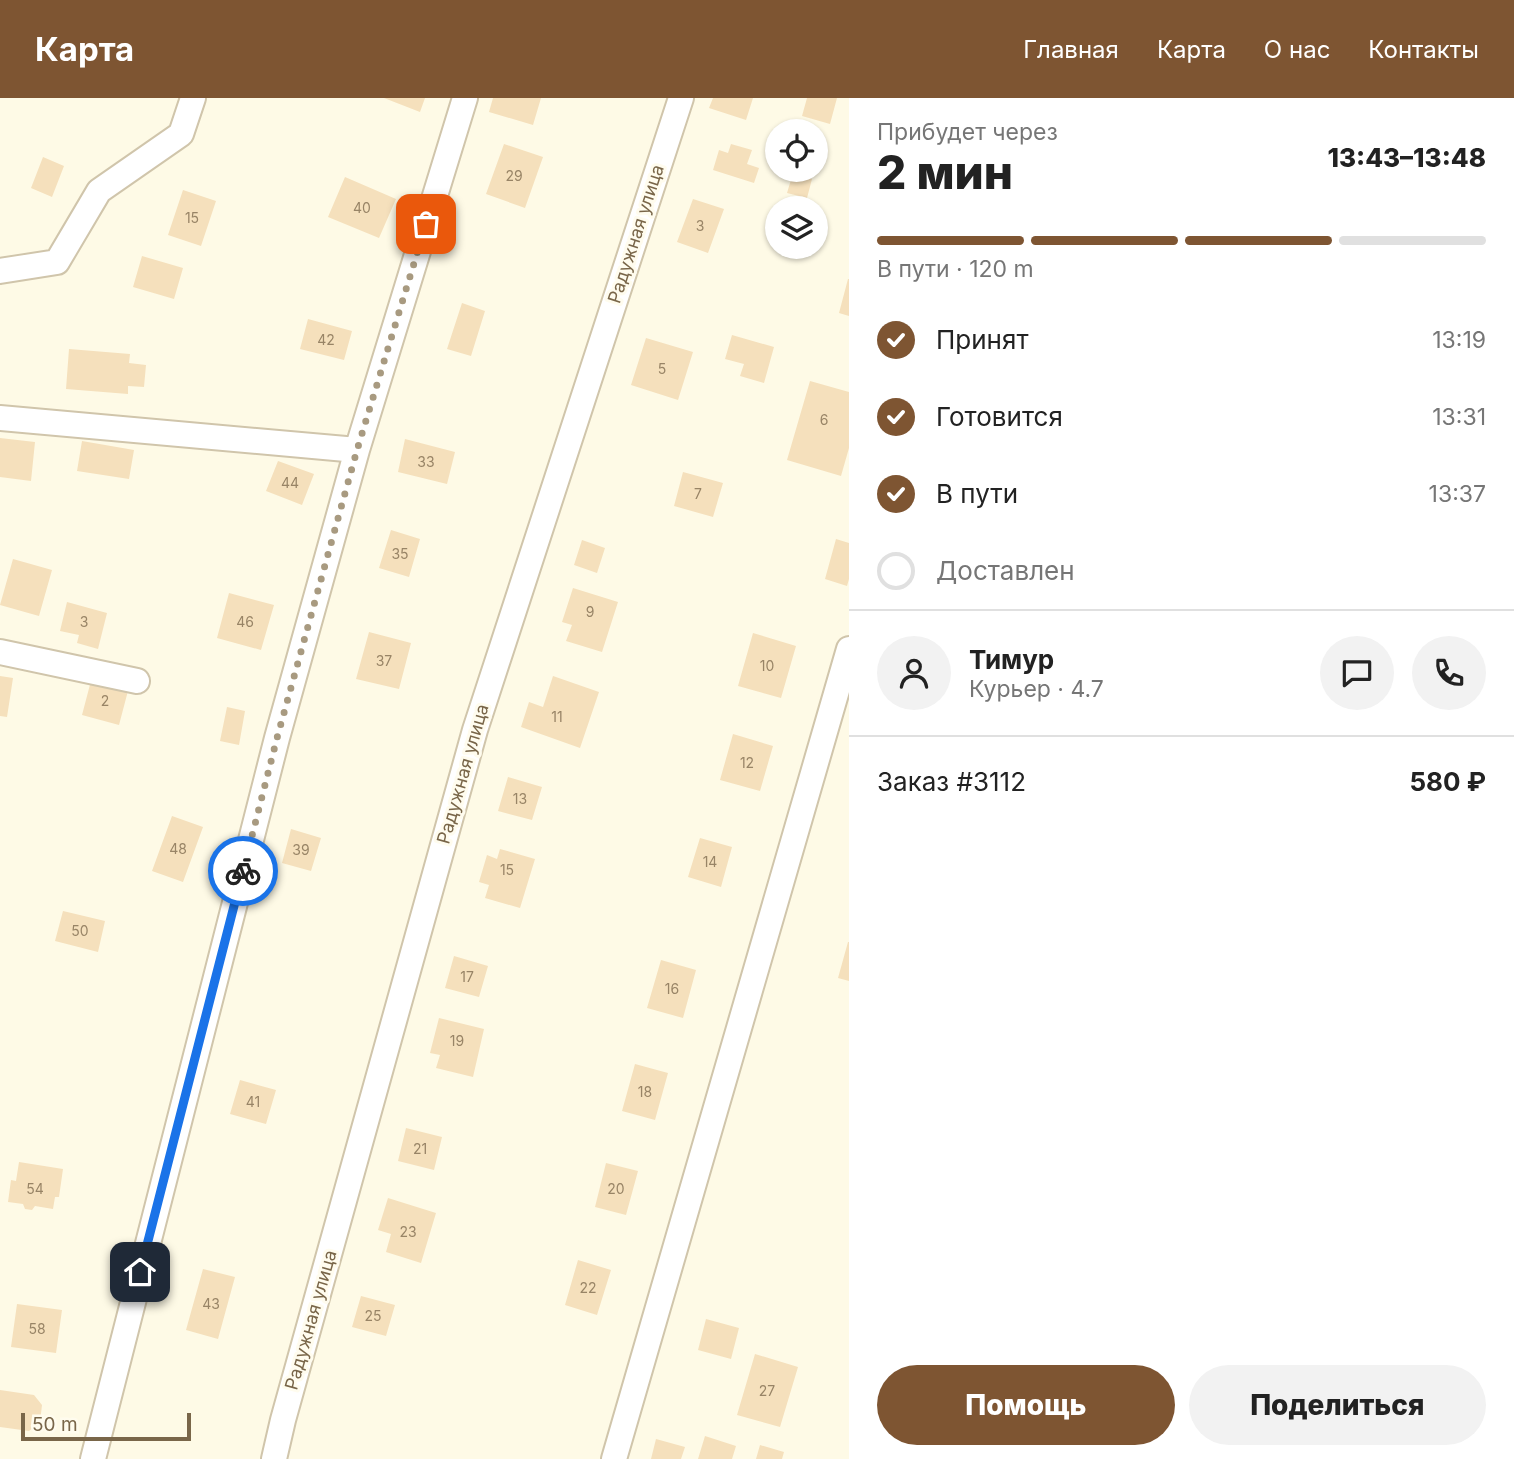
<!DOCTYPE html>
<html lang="ru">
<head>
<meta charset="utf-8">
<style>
	:root { --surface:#fff; --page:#f2f2f2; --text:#222; --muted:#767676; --line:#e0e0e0; --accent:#7e5532 }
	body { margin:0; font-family:Inter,sans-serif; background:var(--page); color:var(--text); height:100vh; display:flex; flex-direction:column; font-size:26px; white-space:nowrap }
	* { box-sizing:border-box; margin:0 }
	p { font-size:23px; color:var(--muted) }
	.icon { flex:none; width:38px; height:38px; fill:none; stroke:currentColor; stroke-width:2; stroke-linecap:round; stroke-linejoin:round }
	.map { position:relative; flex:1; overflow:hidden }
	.sheet { display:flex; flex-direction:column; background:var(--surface); width:665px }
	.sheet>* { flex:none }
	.fabs { position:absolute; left:765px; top:21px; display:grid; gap:14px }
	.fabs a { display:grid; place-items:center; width:63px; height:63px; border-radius:50%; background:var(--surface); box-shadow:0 2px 5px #0004; font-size:35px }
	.scale { position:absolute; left:21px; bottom:18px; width:170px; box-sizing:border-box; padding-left:7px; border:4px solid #796649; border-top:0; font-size:19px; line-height:24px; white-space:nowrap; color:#796649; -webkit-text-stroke:5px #fffcee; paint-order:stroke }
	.pin { position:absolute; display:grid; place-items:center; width:60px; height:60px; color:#fff; margin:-30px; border-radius:14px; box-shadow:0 4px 10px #0006 }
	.courier { position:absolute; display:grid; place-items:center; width:70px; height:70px; margin:-35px; border:5px solid #1a73e8; border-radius:50%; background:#fff; color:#222; box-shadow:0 2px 9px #0007 }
	.headline em { font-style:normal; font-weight:800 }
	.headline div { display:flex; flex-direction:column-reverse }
	.headline { display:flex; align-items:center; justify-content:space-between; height:119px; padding:0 28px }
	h1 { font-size:46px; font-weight:800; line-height:52px }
	.bar { display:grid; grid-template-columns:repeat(4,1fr); gap:10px 7px; align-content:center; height:84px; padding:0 28px }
	.bar i { height:9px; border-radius:5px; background:var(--line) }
	.bar .on { background:var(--accent) }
	.bar p { grid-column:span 4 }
	.line { display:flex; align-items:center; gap:18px; padding:0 28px; border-top:2px solid var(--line) }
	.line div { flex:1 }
	.round { display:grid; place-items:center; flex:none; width:74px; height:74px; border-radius:37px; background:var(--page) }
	ol { padding:0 28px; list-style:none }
	li { display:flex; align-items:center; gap:21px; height:77px }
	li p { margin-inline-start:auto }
	li .icon { padding:7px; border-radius:50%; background:var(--accent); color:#fff; stroke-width:4 }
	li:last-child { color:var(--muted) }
	li i { width:38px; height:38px; border:4px solid var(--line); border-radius:50% }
	.button { display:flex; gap:14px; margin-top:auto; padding:14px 28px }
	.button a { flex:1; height:80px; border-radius:42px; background:var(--accent); color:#fff; font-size:28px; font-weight:800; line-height:80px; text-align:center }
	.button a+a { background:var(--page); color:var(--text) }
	header { display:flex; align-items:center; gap:42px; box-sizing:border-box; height:98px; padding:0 35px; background:var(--accent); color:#fff }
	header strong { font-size:33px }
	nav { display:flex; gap:38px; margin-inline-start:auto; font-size:24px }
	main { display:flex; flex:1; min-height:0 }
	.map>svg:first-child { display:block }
	.building { fill:#f5e0bc }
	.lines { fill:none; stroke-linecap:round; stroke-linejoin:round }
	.minor-casing { stroke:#d0c5ab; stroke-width:28 }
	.minor { stroke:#fff; stroke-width:24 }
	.done { stroke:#a89a80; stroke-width:7; stroke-dasharray:0 12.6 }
	.route { stroke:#1a73e8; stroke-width:9 }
	.labels { text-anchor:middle; stroke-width:6; stroke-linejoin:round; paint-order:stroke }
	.number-label { font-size:14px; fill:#988466 }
	.street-label { font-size:18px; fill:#796649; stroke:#fffcee }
</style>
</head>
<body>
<header>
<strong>Карта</strong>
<nav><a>Главная</a><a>Карта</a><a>О нас</a><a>Контакты</a></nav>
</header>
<main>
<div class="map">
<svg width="849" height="1361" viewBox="0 0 849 1361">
	<rect width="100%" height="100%" fill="#fefae6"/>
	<path class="building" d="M384,0H425L420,14Z
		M493,0H541L533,27L489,14Z
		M713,0H753L746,22L709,10Z
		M807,0H837L830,26L802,18Z
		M504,46L543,59L525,110L486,96Z
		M731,46L752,52L747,66L759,70L754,85L713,72L719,52L728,55Z
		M43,59L64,68L52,99L31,90Z
		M793,75L812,81L807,100L787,95Z
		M345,79L396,101L379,140L328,119Z
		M183,92L216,103L201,148L168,137Z
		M693,101L724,111L708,155L677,144Z
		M142,158L183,170L174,201L133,189Z
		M848,181H849V218L839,215Z
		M462,205L485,213L471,258L447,251Z
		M308,221L352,233L344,262L300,251Z
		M732,237L774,249L764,285L740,278L744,266L725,261Z
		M646,240L693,254L678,302L631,287Z
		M69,251L130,256L129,265L146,267L144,289L128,288V296L66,291Z
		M810,283L849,294V350L841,378L787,362Z
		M0,340L35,344L31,383L0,379Z
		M405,341L455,354L447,386L398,374Z
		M82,343L134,352L129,381L77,373Z
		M278,363L314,376L302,407L266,393Z
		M683,374L723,385L713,419L674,408Z
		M391,432L420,441L409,479L379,470Z
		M836,441L849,445V481L847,488L825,481Z
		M582,442L605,450L597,475L574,467Z
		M13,461L52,472L39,518L0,507Z
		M573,490L618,504L602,554L566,543L572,527L562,524Z
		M229,495L274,507L261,552L217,540Z
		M67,504L107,515L98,551L77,545L79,537L60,533Z
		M369,534L411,545L399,591L356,581Z
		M753,535L796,548L781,600L738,588Z
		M0,578L13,580L7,619L0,618Z
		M553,578L599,594L580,650L521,629L529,604L543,609Z
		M92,579L129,589L119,627L82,617Z
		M227,609L245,613L239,647L220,643Z
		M733,636L773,648L760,693L720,682Z
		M508,679L542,689L532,722L498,713Z
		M172,718L203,729L183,784L152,773Z
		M291,731L321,740L311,773L282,765Z
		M700,740L732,749L721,789L688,779Z
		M500,751L535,761L520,810L485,800L489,787L479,784L487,757L497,761Z
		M63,813L105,823L98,854L55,843Z
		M848,844H849V883L838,880Z
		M454,858L488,868L479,899L445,890Z
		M661,862L696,872L683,920L647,910Z
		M439,920L484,931L473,979L436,970L440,957L430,955Z
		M635,966L668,975L655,1022L622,1013Z
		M240,982L276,992L266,1026L230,1016Z
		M406,1030L442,1039L434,1072L398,1063Z
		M19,1064L63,1071L59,1099H55L53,1111L35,1108L32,1112L25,1111L23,1106L8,1104L11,1082L16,1083Z
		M606,1065L638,1073L626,1117L595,1109Z
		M388,1100L436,1115L421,1165L386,1154L391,1136L378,1132Z
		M578,1162L611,1172L597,1217L565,1207Z
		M203,1171L235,1179L218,1241L186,1232Z
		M361,1198L395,1207L386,1238L352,1229Z
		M17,1206L62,1212L56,1255L11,1249Z
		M706,1221L739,1230L731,1261L698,1252Z
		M755,1256L798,1269L780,1329L737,1317Z
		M0,1292L34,1297L42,1307L40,1324L29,1333L0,1329Z
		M705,1338L736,1348L732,1361H698Z
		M656,1341L685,1349L681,1361H651Z
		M760,1347L784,1354L782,1361H756Z"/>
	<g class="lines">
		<g class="minor-casing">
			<path id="minor" d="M0,173L57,164L99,93L181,36L193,0
				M0,320L357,352
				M0,554L137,583
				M93,1361L277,640L357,352L465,0
				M274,1361L283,1322L475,632L681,0
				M614,1361L849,551"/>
		</g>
		<use href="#minor" class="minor"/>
	</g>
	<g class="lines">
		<path class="done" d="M243,773L277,640L357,352L426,126"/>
		<path class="route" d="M140,1174L243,773"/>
	</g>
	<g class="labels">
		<g class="number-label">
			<text x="514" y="83">29</text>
			<text x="362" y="115">40</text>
			<text x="192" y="125">15</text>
			<text x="700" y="133">3</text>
			<text x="326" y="247">42</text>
			<text x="662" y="276">5</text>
			<text x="824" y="327">6</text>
			<text x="426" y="369">33</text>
			<text x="290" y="390">44</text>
			<text x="698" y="401">7</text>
			<text x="400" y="461">35</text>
			<text x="590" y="519">9</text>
			<text x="84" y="529">3</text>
			<text x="245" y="529">46</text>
			<text x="384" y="568">37</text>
			<text x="767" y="573">10</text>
			<text x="105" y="608">2</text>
			<text x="557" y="624">11</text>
			<text x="747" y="670">12</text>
			<text x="520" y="706">13</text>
			<text x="178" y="756">48</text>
			<text x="301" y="757">39</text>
			<text x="710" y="769">14</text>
			<text x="507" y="777">15</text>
			<text x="80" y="838">50</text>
			<text x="467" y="884">17</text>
			<text x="672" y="896">16</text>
			<text x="457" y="948">19</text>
			<text x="645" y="999">18</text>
			<text x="253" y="1009">41</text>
			<text x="420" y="1056">21</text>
			<text x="35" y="1096">54</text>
			<text x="616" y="1096">20</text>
			<text x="408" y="1139">23</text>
			<text x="588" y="1195">22</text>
			<text x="211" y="1211">43</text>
			<text x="373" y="1223">25</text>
			<text x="37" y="1236">58</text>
			<text x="767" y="1298">27</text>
		</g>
		<g class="street-label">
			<text transform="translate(636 136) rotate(-72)" y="6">Радужная улица</text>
			<text transform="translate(463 676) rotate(-74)" y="6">Радужная улица</text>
			<text transform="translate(311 1222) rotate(-74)" y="6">Радужная улица</text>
		</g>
	</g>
</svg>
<div class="fabs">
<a><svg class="icon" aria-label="locate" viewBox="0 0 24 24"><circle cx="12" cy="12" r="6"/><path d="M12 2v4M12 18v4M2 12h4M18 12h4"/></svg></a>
<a><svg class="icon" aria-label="layers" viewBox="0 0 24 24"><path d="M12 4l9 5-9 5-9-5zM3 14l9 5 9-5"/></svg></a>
</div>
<div class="scale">50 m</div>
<div class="pin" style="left:426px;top:126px;background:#ea580c"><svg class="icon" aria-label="bag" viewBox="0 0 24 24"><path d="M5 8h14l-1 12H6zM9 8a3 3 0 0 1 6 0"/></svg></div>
<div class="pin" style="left:140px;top:1174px;background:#1f2937"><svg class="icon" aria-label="home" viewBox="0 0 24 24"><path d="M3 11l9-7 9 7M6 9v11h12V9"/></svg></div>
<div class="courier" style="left:243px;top:773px"><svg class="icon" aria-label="bike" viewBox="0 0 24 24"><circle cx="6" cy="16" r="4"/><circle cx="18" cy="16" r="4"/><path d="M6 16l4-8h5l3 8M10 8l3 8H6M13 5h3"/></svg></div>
</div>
<section class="sheet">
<div class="headline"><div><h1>2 мин</h1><p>Прибудет через</p></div><em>13:43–13:48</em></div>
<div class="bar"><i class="on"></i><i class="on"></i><i class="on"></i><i></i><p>В пути · 120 m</p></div>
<ol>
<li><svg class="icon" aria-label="check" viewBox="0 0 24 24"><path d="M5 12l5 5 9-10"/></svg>Принят<p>13:19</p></li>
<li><svg class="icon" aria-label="check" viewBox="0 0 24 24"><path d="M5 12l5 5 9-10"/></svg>Готовится<p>13:31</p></li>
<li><svg class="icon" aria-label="check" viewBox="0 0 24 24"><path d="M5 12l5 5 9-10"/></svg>В пути<p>13:37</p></li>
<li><i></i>Доставлен</li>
</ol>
<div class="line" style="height:126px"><a class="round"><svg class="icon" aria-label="person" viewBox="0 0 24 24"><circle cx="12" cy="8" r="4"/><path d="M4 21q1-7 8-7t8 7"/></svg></a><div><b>Тимур</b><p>Курьер · 4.7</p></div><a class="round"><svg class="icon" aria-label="chat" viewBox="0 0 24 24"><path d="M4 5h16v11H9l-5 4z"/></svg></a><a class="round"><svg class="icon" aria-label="phone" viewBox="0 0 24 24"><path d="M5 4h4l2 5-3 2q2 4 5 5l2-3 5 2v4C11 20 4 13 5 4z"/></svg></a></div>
<div class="line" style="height:91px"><div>Заказ #3112</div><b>580 ₽</b></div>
<div class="button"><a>Помощь</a><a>Поделиться</a></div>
</section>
</main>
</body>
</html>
